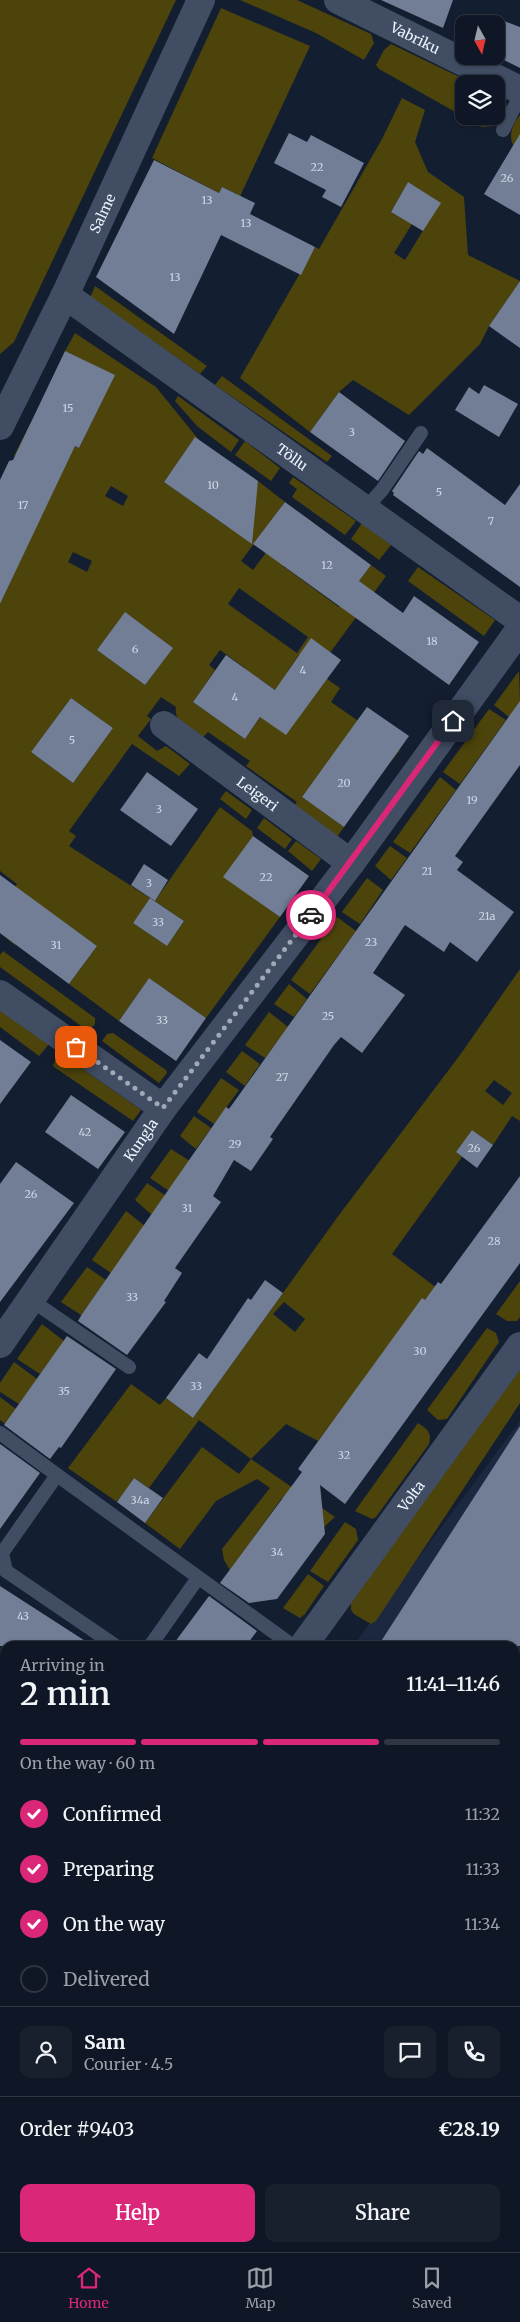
<!DOCTYPE html>
<html lang="en">
<head>
<meta charset="utf-8">
<style>
	:root { --surface:#0f1625; --page:#181f2d; --text:#f1f3f6; --muted:#9b9fa7; --line:#2f3542; --accent:#db2777 }
	body { margin:0; font-family:Merriweather,serif; background:var(--page); color:var(--text); height:100vh; display:flex; flex-direction:column; font-size:19px; white-space:nowrap }
	* { box-sizing:border-box; margin:0 }
	p { font-size:16px; color:var(--muted) }
	.icon { flex:none; width:28px; height:28px; fill:none; stroke:currentColor; stroke-width:2; stroke-linecap:round; stroke-linejoin:round }
	.map { position:relative; flex:1; overflow:hidden }
	.side { position:absolute; left:0px; top:1641px; width:520px; height:611px; display:flex; flex-direction:column; background:var(--surface); border-radius:15px 15px 0 0; box-shadow:0 1px 4px #0004,0 0 0 1px var(--line) }
	.side>* { flex:none }
	.needle { width:32px; rotate:172deg }
	.controls { position:absolute; left:455px; top:15px; display:grid; gap:10px }
	.controls a { display:grid; place-items:center; width:50px; height:50px; border-radius:10px; background:var(--surface); box-shadow:0 1px 4px #0004,0 0 0 1px var(--line); font-size:25px }
	.pin { position:absolute; display:grid; place-items:center; width:42px; height:42px; color:#fff; margin:-21px; border-radius:10px; box-shadow:0 2px 8px #0006 }
	.courier { position:absolute; display:grid; place-items:center; width:50px; height:50px; margin:-25px; border:4px solid #db2777; border-radius:50%; background:#fff; color:#222; box-shadow:0 1px 6px #0007 }
	.overview em { font-style:normal; font-weight:600 }
	.overview div { display:flex; flex-direction:column-reverse }
	.overview { display:flex; align-items:center; justify-content:space-between; height:85px; padding:0 20px }
	h1 { font-size:32px; font-weight:600; line-height:38px }
	.bar { display:grid; grid-template-columns:repeat(4,1fr); gap:8px 5px; align-content:center; height:60px; padding:0 20px }
	.bar i { height:6px; border-radius:4px; background:var(--line) }
	.bar .on { background:var(--accent) }
	.bar p { grid-column:span 4 }
	.line { display:flex; align-items:center; gap:12px; padding:0 20px; border-top:1px solid var(--line) }
	.line div { flex:1 }
	.round { display:grid; place-items:center; flex:none; width:52px; height:52px; border-radius:10px; background:var(--page) }
	ol { padding:0 20px; list-style:none }
	li { display:flex; align-items:center; gap:15px; height:55px }
	li p { margin-inline-start:auto }
	li .icon { padding:5px; border-radius:50%; background:var(--accent); color:#fff; stroke-width:4 }
	li:last-child { color:var(--muted) }
	li i { width:28px; height:28px; border:2px solid var(--line); border-radius:50% }
	.cta { display:flex; gap:10px; margin-top:auto; padding:10px 20px }
	.cta a { flex:1; height:58px; border-radius:10px; background:var(--accent); color:#fff; font-size:20px; font-weight:600; line-height:58px; text-align:center }
	.cta a+a { background:var(--page); color:var(--text) }
	.menu { display:flex; justify-content:space-around; align-items:center; height:70px; border-top:1px solid var(--line); background:var(--surface); font-size:14px; color:var(--muted) }
	.menu a { display:grid; justify-items:center; gap:2px }
	.menu .on { color:var(--accent) }
	.map>svg:first-child { display:block }
	.built { fill:#1b2840 }
	.green { fill:#4c440b; fill-rule:evenodd }
	.building { fill:#717e96 }
	.lines { fill:none; stroke-linecap:round; stroke-linejoin:round }
	.lane { stroke:#404d63; stroke-width:14 }
	.street { stroke:#404d63; stroke-width:28 }
	.secondary { stroke:#53668a; stroke-width:28 }
	.done { stroke:#a1a8b6; stroke-width:5; stroke-dasharray:0 9 }
	.route { stroke:#db2777; stroke-width:6 }
	.labels { text-anchor:middle; stroke-width:5; stroke-linejoin:round; paint-order:stroke }
	.number-label { font-size:11px; fill:#ced6e4 }
	.street-label { font-size:14px; fill:#edf3fe; stroke:#141e31 }
</style>
</head>
<body>
<div class="map">
<svg width="520" height="2252" viewBox="0 0 520 2252">
	<rect width="100%" height="100%" fill="#141e31"/>
	<path class="built" d="M520,1421V1918L515,1914V1646H353Z"/>
	<path class="green" d="M0,0H176L14,342L0,354Z
		M240,0H297L371,34L374,43L364,60L316,33Z
		M221,8L310,46L236,205L237,194L222,187L219,193L152,158Z
		M391,44L474,84H464V116H496V95L502,98L507,106L501,123L494,126L482,127L379,69L376,65L384,50Z
		M402,98L425,110L415,142L428,172L464,197L468,255L520,281L489,326L480,344L409,415L353,380L339,392L310,432L240,378L315,247L319,249L382,139ZM408,182L440,203L405,260L394,253L412,224L391,212Z
		M520,115V149L513,145C508,134 513,124 520,115Z
		M95,286L207,366L200,374L90,298Z
		M75,333L156,387L199,440H193L164,482L229,528L257,488L258,481L285,502L241,561L253,570L297,511L314,523L283,566L339,607L371,565L386,576L319,668L299,655L287,672L307,685L317,672L340,688L331,702L400,750L385,769L344,740L302,797L344,827L335,840L292,809L297,802L246,766L250,761L208,732L202,738C192,730 173,723 176,707L161,697L147,716L151,719L138,736L157,751L166,746L190,764L179,776L132,744L69,831L76,836L69,846L150,898L133,923L167,946L184,921L155,901L220,807L252,831L253,836L224,877L280,917L206,1018L149,978L119,1021L69,984L97,946L43,907L15,945L0,933V907L17,884L0,871V604L59,477L14,456L30,424L79,448L114,375L65,351ZM111,486L128,496L123,506L105,496ZM73,552L92,561L87,572L68,562ZM239,588L308,637L297,653L228,604ZM125,613L172,648L145,685L97,650ZM220,650L245,668L236,682L250,692L260,679L278,692L245,739L193,702L215,670L209,665ZM71,698L113,728L73,783L31,752Z
		M222,376L332,456L327,462L215,385Z
		M178,396L239,440L231,452L197,426L175,401Z
		M245,441L280,468L271,481L235,455Z
		M293,477L356,521L345,535L292,497L297,489L289,483Z
		M362,523L391,545L379,560L351,539Z
		M418,567L495,620L484,636L408,581Z
		M519,671L520,702L509,717L494,705Z
		M489,709L506,720L460,784L443,772Z
		M440,777L456,790L410,853L393,842Z
		M226,791L252,810L246,819L220,799Z
		M264,818L292,839L285,849L257,828Z
		M296,841L321,859L312,871L288,851Z
		M390,846L407,858L391,880L375,866Z
		M367,878L383,890L360,924L342,912Z
		M337,917L356,931L310,994L291,980Z
		M3,951L95,1018V1024L88,1031L0,967V955Z
		M520,969V1121L512,1116L493,1145L472,1130L456,1152L462,1157L392,1254L446,1295L435,1308L422,1299L360,1384L407,1418L397,1432L350,1398L318,1441L286,1424L251,1459L335,1517L324,1527L282,1498L230,1570L224,1560L222,1549L270,1488L257,1479L216,1501L180,1549L145,1523L202,1447L239,1474L251,1459L199,1420L149,1488L134,1478L117,1502L68,1468L131,1384L160,1405L166,1398L193,1418L339,1215L460,1055ZM494,1080L512,1093L503,1105L485,1091ZM284,1302L305,1319L295,1332L273,1314Z
		M289,984L307,999L294,1017L274,1004Z
		M0,1010L49,1044L39,1056L0,1027Z
		M269,1012L288,1027L265,1058L245,1045Z
		M113,1033L166,1070L167,1073L159,1083L102,1041L107,1034Z
		M242,1051L260,1064L245,1086L226,1072Z
		M60,1053L141,1110L133,1121L54,1067L53,1065Z
		M221,1078L239,1090L214,1124L197,1112Z
		M194,1116L211,1128L196,1149L180,1136Z
		M171,1149L190,1161L169,1191L150,1178Z
		M147,1183L166,1196L152,1215L135,1200Z
		M126,1211L145,1226L111,1273L92,1260Z
		M87,1267L106,1280L81,1315L61,1302Z
		M520,1281V1317L517,1321H507L496,1314Z
		M42,1324L64,1341L40,1374L17,1359Z
		M487,1328L496,1333L499,1342L447,1419L438,1420L427,1410Z
		M14,1362L37,1379L19,1404L0,1392V1383Z
		M520,1367V1403L376,1621L371,1624L354,1614L351,1610V1600Z
		M0,1397L16,1409L5,1424L0,1420Z
		M418,1423C427,1429 432,1432 429,1444L376,1517L372,1519L355,1511Z
		M345,1522L356,1529L358,1540L328,1582L310,1571Z
		M308,1574L324,1586L305,1614L300,1618L283,1608Z
		M0,1762L5,1765V2248H515V2096L520,2100V2252H0Z"/>
	<path class="building" d="M381,0H453L443,28Z
		M496,18L520,27V68L496,56Z
		M289,133L307,142L311,135L364,163L341,207L322,197L326,190L274,163Z
		M520,134V215L484,194Z
		M154,160L219,193L222,187L255,203L250,214L315,247L301,275L221,235L174,334L96,277Z
		M408,182L441,203L423,231L391,212Z
		M520,281V348L489,326Z
		M65,351L115,375L79,448L75,446L0,604V480L9,461L13,460Z
		M484,385L518,404L499,437L455,410L469,387L479,394Z
		M339,392L405,441L378,481L310,432Z
		M195,437L258,481L252,544L164,482Z
		M427,448L505,505L520,484V587L393,495L394,493L392,491L419,451L423,454Z
		M285,502L371,565L359,581L403,613L414,596L479,642L449,685L253,544Z
		M125,612L173,648L145,685L97,650Z
		M311,638L341,660L286,735L260,717L245,739L193,702L226,655L275,690Z
		M71,698L113,728L73,783L31,752Z
		M520,701V765L455,856L463,862L457,870L514,912L477,962L450,942L444,952L405,925L373,973L405,995L362,1053L341,1037L334,1045L270,1137L273,1139L251,1171L234,1160L213,1196L221,1202L175,1268L182,1273L164,1301L166,1302L127,1355L78,1321L82,1314L226,1107L229,1109Z
		M367,707L409,736L344,827L302,797Z
		M147,772L198,809L171,846L120,810Z
		M253,836L309,876L280,917L223,877Z
		M144,864L168,880L155,901L131,885Z
		M0,875L97,946L69,984L0,933Z
		M150,898L184,921L167,946L133,923Z
		M149,978L206,1018L176,1061L119,1021Z
		M0,1040L31,1062L0,1104Z
		M71,1095L125,1132L98,1169L45,1132Z
		M472,1130L493,1145L477,1168L456,1152Z
		M16,1162L74,1203L0,1302V1184Z
		M520,1176V1263L345,1504L320,1485L325,1534L277,1599L249,1603L220,1583L302,1472L298,1469L422,1298L425,1300L438,1282L441,1284Z
		M265,1280L283,1293L193,1418L166,1398L199,1353L207,1359L248,1298L251,1300Z
		M67,1336L116,1369L61,1448L59,1447L50,1459L4,1425Z
		M520,1426V1646H378Z
		M0,1444L40,1473L0,1529Z
		M134,1478L163,1498L145,1523L117,1502Z
		M0,1586L93,1646H0Z
		M209,1596L257,1631L246,1646H172Z"/>
	<g class="lines">
		<path class="lane" d="M503,130L520,96
			M365,509L382,490L421,433
			M31,1300L129,1367
			M0,1433L57,1475
			M116,1646L6,1571L2,1553L57,1475L293,1646
			M150,1646L198,1578"/>
		<g class="street">
			<path id="s1" d="M338,0L520,90"/>
			<path id="s2" d="M65,295L520,620"/>
			<path id="s3" d="M0,426L65,295L201,0"/>
			<path id="s4" d="M164,725L351,863"/>
			<path d="M0,994L163,1108"/>
			<path id="s5" d="M0,1344L163,1108L351,863L520,629"/>
			<path id="s6" d="M303,1646L520,1346"/>
		</g>
		<path class="secondary" d="M0,1716L5,1719
			M515,2042L520,2045"/>
	</g>
	<g class="lines">
		<path class="done" d="M76,1047L163,1108L311,915"/>
		<path class="route" d="M311,915L453,721"/>
	</g>
	<g class="labels">
		<g class="number-label">
			<text x="317" y="171">22</text>
			<text x="507" y="182">26</text>
			<text x="207" y="204">13</text>
			<text x="246" y="227">13</text>
			<text x="175" y="281">13</text>
			<text x="68" y="412">15</text>
			<text x="352" y="436">3</text>
			<text x="213" y="489">10</text>
			<text x="439" y="496">5</text>
			<text x="23" y="509">17</text>
			<text x="491" y="525">7</text>
			<text x="327" y="569">12</text>
			<text x="432" y="645">18</text>
			<text x="135" y="653">6</text>
			<text x="303" y="674">4</text>
			<text x="235" y="701">4</text>
			<text x="72" y="744">5</text>
			<text x="344" y="787">20</text>
			<text x="472" y="804">19</text>
			<text x="159" y="813">3</text>
			<text x="427" y="875">21</text>
			<text x="266" y="881">22</text>
			<text x="149" y="887">3</text>
			<text x="487" y="920">21a</text>
			<text x="158" y="926">33</text>
			<text x="371" y="946">23</text>
			<text x="56" y="949">31</text>
			<text x="328" y="1020">25</text>
			<text x="162" y="1024">33</text>
			<text x="282" y="1081">27</text>
			<text x="85" y="1136">42</text>
			<text x="235" y="1148">29</text>
			<text x="474" y="1152">26</text>
			<text x="31" y="1198">26</text>
			<text x="187" y="1212">31</text>
			<text x="494" y="1245">28</text>
			<text x="132" y="1301">33</text>
			<text x="420" y="1355">30</text>
			<text x="196" y="1390">33</text>
			<text x="64" y="1395">35</text>
			<text x="344" y="1459">32</text>
			<text x="140" y="1504">34a</text>
			<text x="277" y="1556">34</text>
			<text x="23" y="1620">43</text>
		</g>
		<g class="street-label">
			<text dy="5" stroke="none"><textPath href="#s1" startOffset="86">Vabriku</textPath></text>
			<text dy="5" stroke="none"><textPath href="#s3" startOffset="236">Salme</textPath></text>
			<text dy="5" stroke="none"><textPath href="#s2" startOffset="279">Tõllu</textPath></text>
			<text dy="5" stroke="none"><textPath href="#s4" startOffset="116">Leigeri</textPath></text>
			<text dy="5" stroke="none"><textPath href="#s5" startOffset="248">Kungla</textPath></text>
			<text dy="5" stroke="none"><textPath href="#s6" startOffset="185">Volta</textPath></text>
		</g>
	</g>
</svg>
<div class="controls">
<a><svg class="needle" viewBox="-14 -14 28 28"><path d="M0-13l5 13h-10z" fill="#e53935"/><path d="M0 13l5-13h-10z" fill="#9b9fa7"/></svg></a>
<a><svg class="icon" aria-label="layers" viewBox="0 0 24 24"><path d="M12 4l9 5-9 5-9-5zM3 14l9 5 9-5"/></svg></a>
</div>
<div class="pin" style="left:76px;top:1047px;background:#ea580c"><svg class="icon" aria-label="bag" viewBox="0 0 24 24"><path d="M5 8h14l-1 12H6zM9 8a3 3 0 0 1 6 0"/></svg></div>
<div class="pin" style="left:453px;top:721px;background:#1f2937"><svg class="icon" aria-label="home" viewBox="0 0 24 24"><path d="M3 11l9-7 9 7M6 9v11h12V9"/></svg></div>
<div class="courier" style="left:311px;top:915px"><svg class="icon" aria-label="car" viewBox="0 0 24 24"><path d="M5 17H2v-5l4-1 3-4h7l3 4 3 1v5h-3M9 17h6M6 11h13"/><circle cx="7" cy="17" r="2"/><circle cx="17" cy="17" r="2"/></svg></div>
<section class="side">
<div class="overview"><div><h1>2 min</h1><p>Arriving in</p></div><em>11:41–11:46</em></div>
<div class="bar"><i class="on"></i><i class="on"></i><i class="on"></i><i></i><p>On the way · 60 m</p></div>
<ol>
<li><svg class="icon" aria-label="check" viewBox="0 0 24 24"><path d="M5 12l5 5 9-10"/></svg>Confirmed<p>11:32</p></li>
<li><svg class="icon" aria-label="check" viewBox="0 0 24 24"><path d="M5 12l5 5 9-10"/></svg>Preparing<p>11:33</p></li>
<li><svg class="icon" aria-label="check" viewBox="0 0 24 24"><path d="M5 12l5 5 9-10"/></svg>On the way<p>11:34</p></li>
<li><i></i>Delivered</li>
</ol>
<div class="line" style="height:90px"><a class="round"><svg class="icon" aria-label="person" viewBox="0 0 24 24"><circle cx="12" cy="8" r="4"/><path d="M4 21q1-7 8-7t8 7"/></svg></a><div><b>Sam</b><p>Courier · 4.5</p></div><a class="round"><svg class="icon" aria-label="chat" viewBox="0 0 24 24"><path d="M4 5h16v11H9l-5 4z"/></svg></a><a class="round"><svg class="icon" aria-label="phone" viewBox="0 0 24 24"><path d="M5 4h4l2 5-3 2q2 4 5 5l2-3 5 2v4C11 20 4 13 5 4z"/></svg></a></div>
<div class="line" style="height:65px"><div>Order #9403</div><b>€28.19</b></div>
<div class="cta"><a>Help</a><a>Share</a></div>
</section>
</div>
<nav class="menu">
<a class="on"><svg class="icon" aria-label="home" viewBox="0 0 24 24"><path d="M3 11l9-7 9 7M6 9v11h12V9"/></svg>Home</a>
<a><svg class="icon" aria-label="map" viewBox="0 0 24 24"><path d="M3 6l6-2 6 2 6-2v14l-6 2-6-2-6 2zM9 4v14M15 6v14"/></svg>Map</a>
<a><svg class="icon" aria-label="saved" viewBox="0 0 24 24"><path d="M7 4h10v16l-5-4-5 4z"/></svg>Saved</a>
</nav>
</body>
</html>
